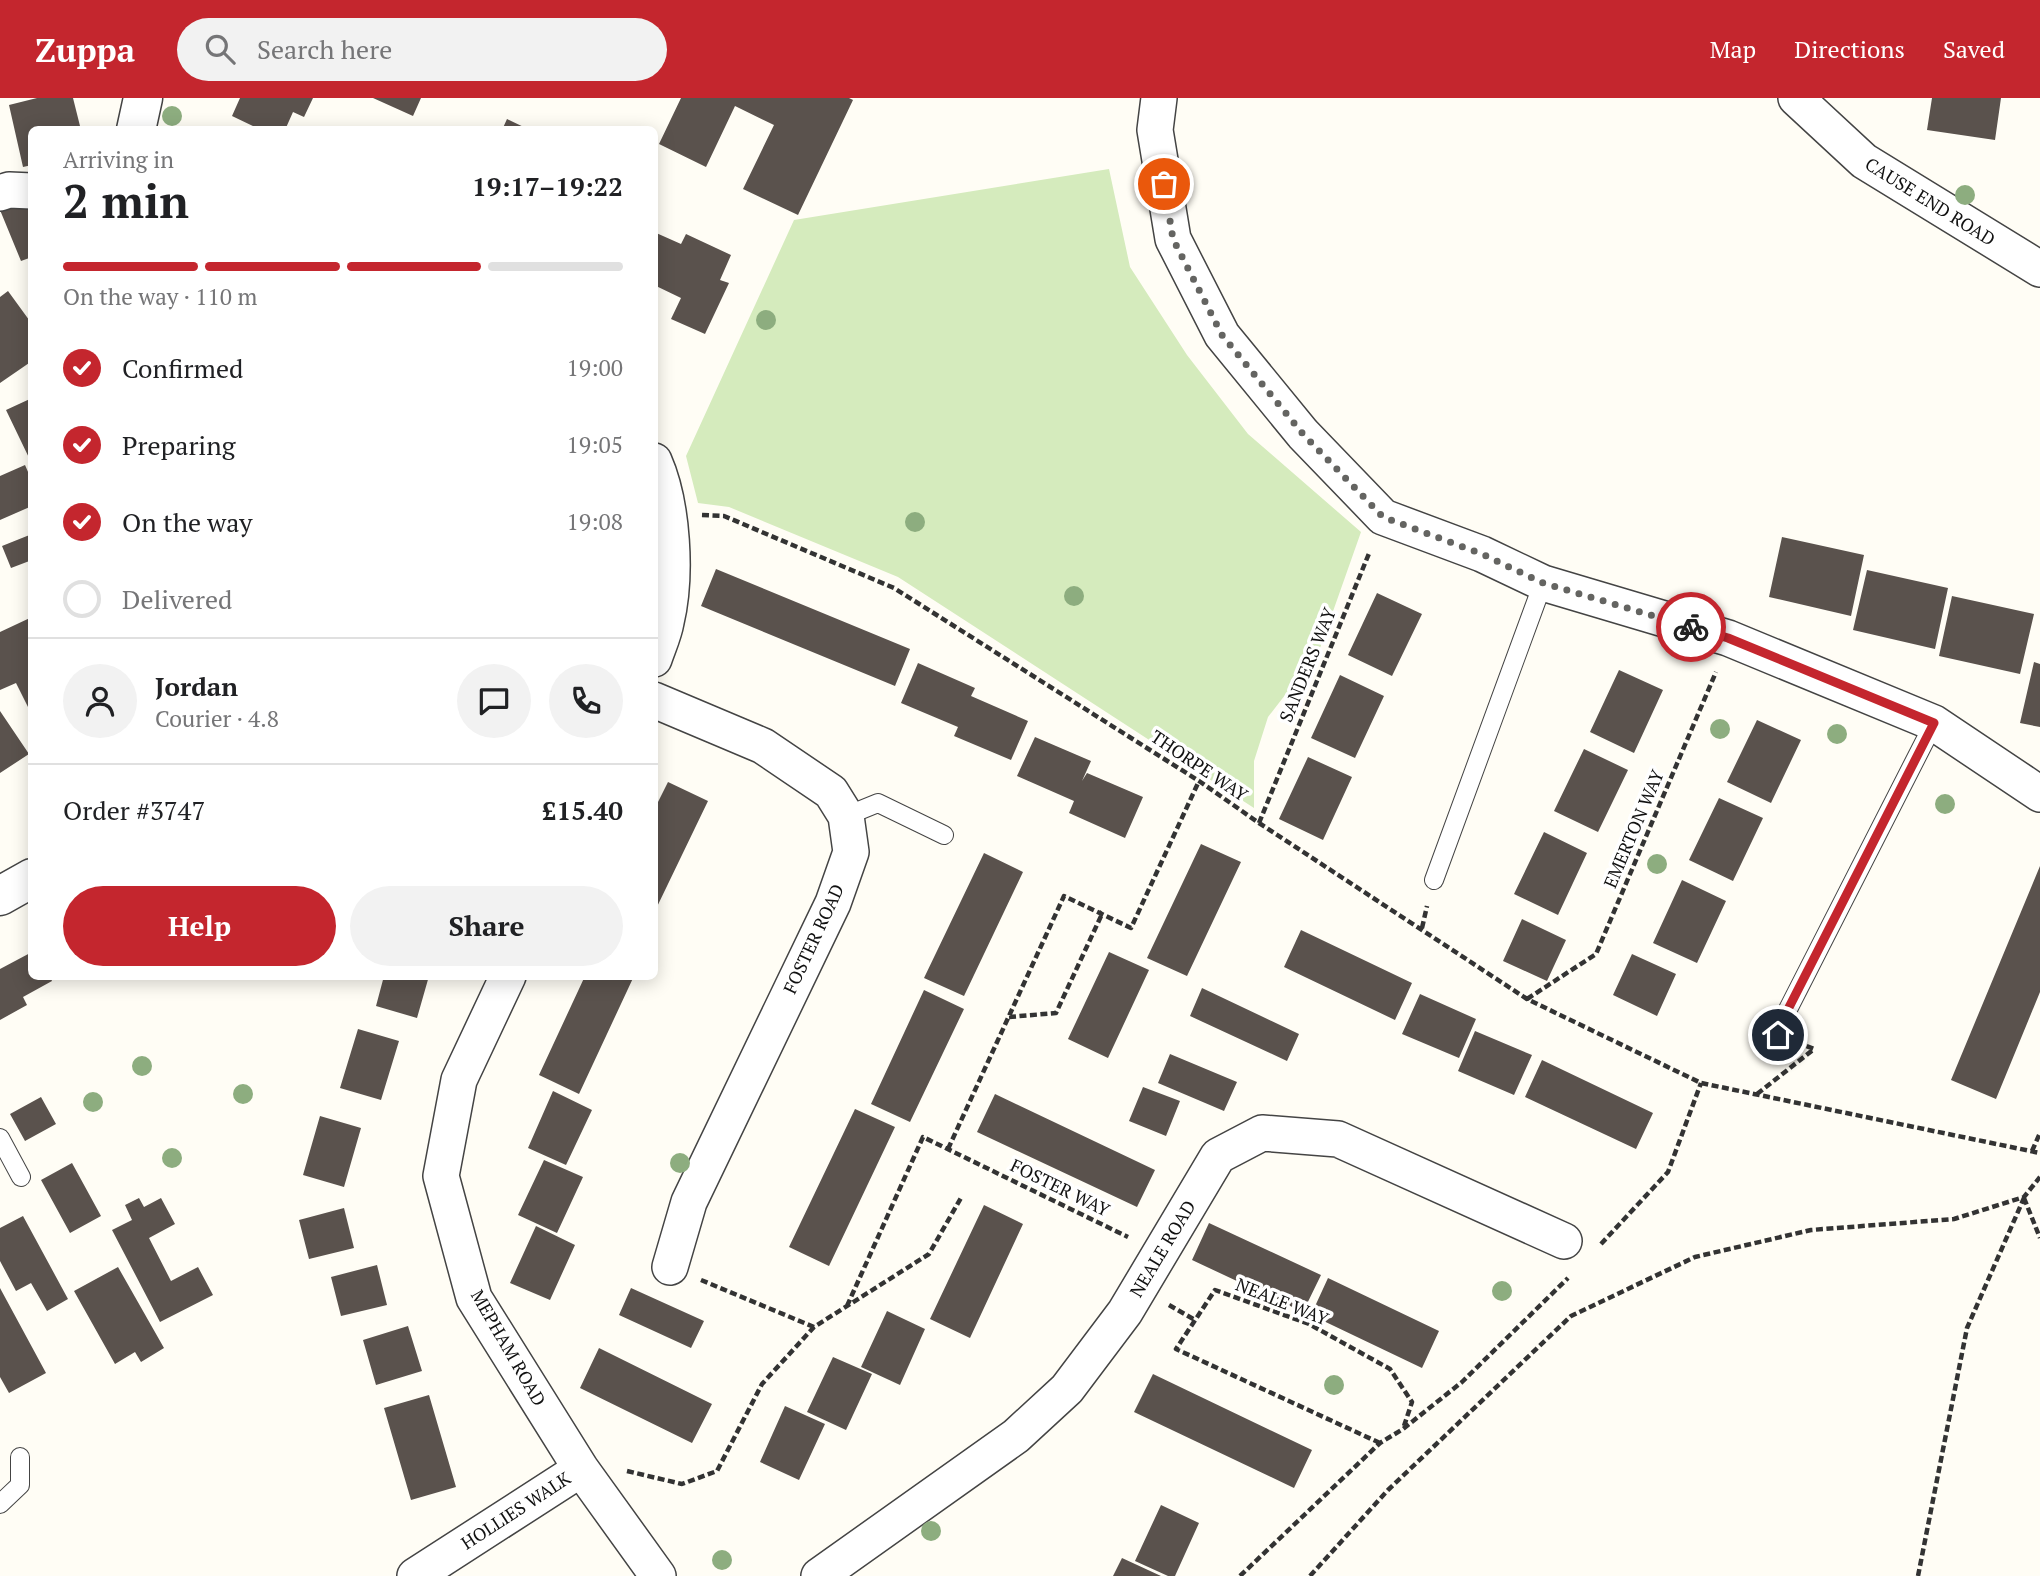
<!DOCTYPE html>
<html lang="en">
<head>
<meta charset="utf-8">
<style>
	:root { --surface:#fff; --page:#f2f2f2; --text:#202124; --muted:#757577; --line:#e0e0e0; --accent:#c4262e }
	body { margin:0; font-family:"PT Serif",serif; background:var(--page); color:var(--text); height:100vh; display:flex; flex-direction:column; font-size:26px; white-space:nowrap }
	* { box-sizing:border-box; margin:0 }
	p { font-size:23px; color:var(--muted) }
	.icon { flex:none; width:38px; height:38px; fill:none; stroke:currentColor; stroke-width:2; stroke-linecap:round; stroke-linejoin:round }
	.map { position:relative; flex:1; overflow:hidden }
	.panel { position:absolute; left:28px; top:28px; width:630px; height:854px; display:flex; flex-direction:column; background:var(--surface); border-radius:10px; box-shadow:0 4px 18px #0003 }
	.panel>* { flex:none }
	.pin { position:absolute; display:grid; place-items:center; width:60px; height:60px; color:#fff; margin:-30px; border:4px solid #fff; border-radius:50%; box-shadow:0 2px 7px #0007 }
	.courier { position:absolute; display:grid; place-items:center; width:70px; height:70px; margin:-35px; border:5px solid #c4262e; border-radius:50%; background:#fff; color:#222; box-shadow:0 2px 9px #0007 }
	.overview em { font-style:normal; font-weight:600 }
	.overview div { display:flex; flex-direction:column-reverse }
	.overview { display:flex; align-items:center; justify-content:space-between; height:119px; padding:0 35px }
	h1 { font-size:46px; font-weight:600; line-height:52px }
	.bar { display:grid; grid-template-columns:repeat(4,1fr); gap:10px 7px; align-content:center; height:84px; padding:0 35px }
	.bar i { height:9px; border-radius:5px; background:var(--line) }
	.bar .selected { background:var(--accent) }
	.bar p { grid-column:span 4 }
	.line { display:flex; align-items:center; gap:18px; padding:0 35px; border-top:2px solid var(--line) }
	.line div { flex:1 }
	.round { display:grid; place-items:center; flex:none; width:74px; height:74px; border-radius:37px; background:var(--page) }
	ol { padding:0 35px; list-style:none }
	li { display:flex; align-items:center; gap:21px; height:77px }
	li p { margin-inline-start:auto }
	li .icon { padding:7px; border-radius:50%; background:var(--accent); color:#fff; stroke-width:4 }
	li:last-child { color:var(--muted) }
	li i { width:38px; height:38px; border:4px solid var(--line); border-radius:50% }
	.cta { display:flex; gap:14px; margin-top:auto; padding:14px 35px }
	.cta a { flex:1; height:80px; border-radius:42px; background:var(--accent); color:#fff; font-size:28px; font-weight:600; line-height:80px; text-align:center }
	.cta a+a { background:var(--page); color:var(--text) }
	header { display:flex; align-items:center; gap:42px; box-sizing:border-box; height:98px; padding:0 35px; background:var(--accent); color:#fff }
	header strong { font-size:33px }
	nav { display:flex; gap:38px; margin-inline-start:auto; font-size:24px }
	.search { width:490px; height:63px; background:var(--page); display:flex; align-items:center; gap:18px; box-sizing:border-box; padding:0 24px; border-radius:38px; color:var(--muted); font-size:26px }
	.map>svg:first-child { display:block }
	.green { fill:#d5ebbd }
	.building { fill:#5a524d }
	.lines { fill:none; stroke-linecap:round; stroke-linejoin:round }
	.service-casing { stroke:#444; stroke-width:20 }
	.minor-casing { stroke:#444; stroke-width:38 }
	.tertiary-casing { stroke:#444; stroke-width:41 }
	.path { stroke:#333; stroke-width:4.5; stroke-dasharray:7 3.5; stroke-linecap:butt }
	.service { stroke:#fff; stroke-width:18 }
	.minor { stroke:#fff; stroke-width:35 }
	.tertiary { stroke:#fff; stroke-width:38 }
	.tree { fill:#8dad7f }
	.done { stroke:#646461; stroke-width:7; stroke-dasharray:0 12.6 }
	.route { stroke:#c4262e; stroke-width:9 }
	.labels { text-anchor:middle; stroke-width:7; stroke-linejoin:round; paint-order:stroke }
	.street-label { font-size:18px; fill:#111; stroke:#fff }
</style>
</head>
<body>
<header>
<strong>Zuppa</strong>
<div class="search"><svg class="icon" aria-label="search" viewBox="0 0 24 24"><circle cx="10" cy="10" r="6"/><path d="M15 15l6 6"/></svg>Search here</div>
<nav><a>Map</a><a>Directions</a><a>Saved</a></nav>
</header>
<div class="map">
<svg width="2040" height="1478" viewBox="0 0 2040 1478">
	<rect width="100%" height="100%" fill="#fffdf5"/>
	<path class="green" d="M1109,71L1130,169L1187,257L1248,336L1361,434L1319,553L1268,619L1254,663V710L898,479L729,409L698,405L686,358L794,122Z"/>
	<path class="building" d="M37,0H73L81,32H32V67L23,69L9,7Z
		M240,0H313L304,19L293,14L285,32H261L232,18Z
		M373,0H421L413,18Z
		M681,0H849L853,2L798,117L743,91L774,27L735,8L706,69L659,46Z
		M1932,0H2001L1995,42L1927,32Z
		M507,21L530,32H502Z
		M32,99V159L21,163L0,112Z
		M654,134L681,146L686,136L731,157L720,182L729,185L705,236L671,221L681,200L654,187Z
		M8,193L32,226V263L0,285V199Z
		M32,300V366L6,312Z
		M25,367L32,383V408L0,422V378Z
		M32,436V462L11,470L2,448Z
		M1782,439L1864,457L1851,518L1769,499Z
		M716,471L910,551L895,588L701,508Z
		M1867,472L1948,490L1935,551L1853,532Z
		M1377,495L1422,516L1392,578L1348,557Z
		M1952,498L2034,516L2020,576L1939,558Z
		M32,519V617L16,585L0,592V534Z
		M2034,564L2040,566V629L2020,625Z
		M918,565L975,590L971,598L1028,623L1011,662L954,638L958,629L901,605Z
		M1619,572L1663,592L1634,655L1590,634Z
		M1340,577L1384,598L1355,660L1311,640Z
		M0,613L29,656L0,675Z
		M1757,622L1801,642L1771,705L1727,684Z
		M1035,639L1091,663L1082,683L1087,675L1143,699L1125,740L1069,715L1074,703L1017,678Z
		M1584,651L1628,672L1598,734L1554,713Z
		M1308,659L1352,679L1323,742L1279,721Z
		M668,684L708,703L654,815V712Z
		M1719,700L1763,720L1733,783L1689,762Z
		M1544,734L1587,755L1558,817L1514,796Z
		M1201,746L1241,764L1187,878L1147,860Z
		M984,755L1023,774L964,898L924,880Z
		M2040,768V894L1996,1001L1951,982Z
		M1682,782L1726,803L1697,865L1653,845Z
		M1522,821L1566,842L1547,883L1503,863Z
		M1301,832L1412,885L1395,922L1284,869Z
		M32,854V878H50L52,883L23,899L27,907L0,922V871Z
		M1109,854L1149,872L1108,960L1068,941Z
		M1632,856L1676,876L1657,918L1613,897Z
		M384,878H429L417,920L376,908Z
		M585,878H634L579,996L539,977Z
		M1202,890L1299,936L1287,963L1190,918Z
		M924,892L964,911L910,1024L871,1006Z
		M1420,896L1476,921L1459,960L1402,936Z
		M358,931L399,943L381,1002L340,990Z
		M1475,933L1532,957L1514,997L1458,973Z
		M1170,956L1237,984L1224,1013L1158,985Z
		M1542,962L1653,1015L1636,1051L1525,999Z
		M1143,989L1180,1003L1166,1038L1129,1023Z
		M553,993L592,1012L566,1067L528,1050Z
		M995,996L1155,1072L1137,1109L977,1034Z
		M41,999L56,1026L25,1043L10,1016Z
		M855,1011L895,1029L829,1168L789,1149Z
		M320,1018L361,1030L344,1089L303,1077Z
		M544,1062L583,1079L557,1135L518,1117Z
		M72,1065L101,1118L70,1135L41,1082Z
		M139,1100L144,1109L161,1100L175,1126L149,1140L171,1183L198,1169L213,1197L160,1224L112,1132L132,1122L125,1107Z
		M984,1107L1023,1126L970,1240L930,1221Z
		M344,1110L354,1150L309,1161L299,1122Z
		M23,1118L68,1201L47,1213L31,1185L16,1193L0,1163V1130Z
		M1209,1125L1321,1177L1303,1214L1192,1162Z
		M536,1128L575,1147L550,1202L510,1185Z
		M377,1167L387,1207L341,1218L331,1179Z
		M118,1169L164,1250L141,1264L135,1254L115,1266L74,1193Z
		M1328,1180L1439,1233L1422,1270L1311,1217Z
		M0,1190L46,1275L9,1295L0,1279Z
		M631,1190L704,1223L691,1250L619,1217Z
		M887,1213L925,1231L900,1287L861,1269Z
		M408,1228L422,1273L376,1287L363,1242Z
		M599,1250L712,1306L692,1345L580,1290Z
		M833,1259L872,1276L846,1332L807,1314Z
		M1153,1276L1312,1352L1294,1390L1134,1314Z
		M429,1297L456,1389L411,1402L384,1310Z
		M785,1308L825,1326L799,1382L760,1364Z
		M1161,1407L1199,1425L1175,1478H1168L1135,1463Z
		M1122,1460L1161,1478H1113Z"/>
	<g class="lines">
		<g class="service-casing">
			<path id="service" d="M846,718L878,705L944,737
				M1434,782L1543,485
				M1778,937L1780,927L1934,625
				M0,1040L21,1079
				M0,1406L20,1387V1359"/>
		</g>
		<g class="minor-casing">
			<path id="minor" d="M1159,0L1155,32L1173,141L1222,237L1303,336L1383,419L1482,456L1543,485L1728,540L1934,625L2040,696
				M1796,0L1864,63L2040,171
				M0,95L9,92L32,93
				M654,363C673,406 677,478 666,524C664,536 658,549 654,561
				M654,602L763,648L831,694L846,718L851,754L833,805L689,1104L670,1169
				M508,878L459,982L441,1078L474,1200L581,1371L658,1478
				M415,1478L581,1371
				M819,1478L1016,1338L1067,1291L1125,1214L1218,1058L1262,1035L1338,1041L1564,1143"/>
		</g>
		<g class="tertiary-casing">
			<path id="tertiary" d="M136,32L143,0
				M0,798L32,780"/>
		</g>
		<path class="path" d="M702,417L724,418L894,490L1199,683L1259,725L1527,901L1701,985L2040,1055
			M1259,725L1370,453
			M1422,830L1427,808
			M1527,901L1596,856L1716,574
			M1009,919L1056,915L1102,816L1099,814
			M1757,996L1814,951L1801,946
			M948,1051L1064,798L1131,830L1199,683
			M2032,1053L2040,1035
			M2024,1100L2040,1140
			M1601,1146L1668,1074L1701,985
			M701,1182L814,1229
			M1169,1207L1195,1222
			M847,1208L923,1039L1128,1139
			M1380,1345L1176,1251L1215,1192L1309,1226L1390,1271L1412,1304L1404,1328
			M627,1373L682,1386L717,1373L762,1286L814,1229L929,1156L962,1098
			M1240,1478L1380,1345L1403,1331L1462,1284L1568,1180
			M1310,1478L1388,1392L1571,1218L1695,1159L1811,1132L1954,1121L2024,1099L2040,1079
			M1918,1478L1967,1230L2024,1100"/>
		<use href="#service" class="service"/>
		<use href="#minor" class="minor"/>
		<use href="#tertiary" class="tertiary"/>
	</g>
	<g class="tree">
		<circle cx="172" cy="18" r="10"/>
		<circle cx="1965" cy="97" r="10"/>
		<circle cx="766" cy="222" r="10"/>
		<circle cx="915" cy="424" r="10"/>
		<circle cx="1074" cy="498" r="10"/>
		<circle cx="1720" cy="631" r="10"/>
		<circle cx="1837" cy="636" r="10"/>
		<circle cx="1945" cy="706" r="10"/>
		<circle cx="1657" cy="766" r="10"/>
		<circle cx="142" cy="968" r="10"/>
		<circle cx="243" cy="996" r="10"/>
		<circle cx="93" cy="1004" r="10"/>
		<circle cx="172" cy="1060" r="10"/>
		<circle cx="680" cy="1065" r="10"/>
		<circle cx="1502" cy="1193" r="10"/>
		<circle cx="1334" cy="1287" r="10"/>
		<circle cx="931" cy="1433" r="10"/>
		<circle cx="722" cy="1462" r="10"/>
	</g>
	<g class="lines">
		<path class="done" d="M1164,86L1173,141L1222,237L1303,336L1383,419L1482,456L1543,485L1691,529"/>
		<path class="route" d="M1691,529L1728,540L1934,625L1780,927L1778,937"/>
	</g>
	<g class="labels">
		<g class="street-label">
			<text transform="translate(1930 104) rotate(32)" y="6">CAUSE END ROAD</text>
			<text transform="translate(1308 567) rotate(-68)" y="6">SANDERS WAY</text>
			<text transform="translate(1199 668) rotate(34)" y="6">THORPE WAY</text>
			<text transform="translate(1634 731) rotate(-67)" y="6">EMERTON WAY</text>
			<text transform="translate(814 841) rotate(-65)" y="6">FOSTER ROAD</text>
			<text transform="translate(1060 1090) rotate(26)" y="6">FOSTER WAY</text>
			<text transform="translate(1163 1151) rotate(-59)" y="6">NEALE ROAD</text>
			<text transform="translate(1282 1204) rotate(22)" y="6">NEALE WAY</text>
			<text transform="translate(508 1250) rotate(60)" y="6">MEPHAM ROAD</text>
			<text transform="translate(516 1413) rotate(-33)" y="6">HOLLIES WALK</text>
		</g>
	</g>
</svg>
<div class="pin" style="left:1164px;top:86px;background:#ea580c"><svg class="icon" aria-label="bag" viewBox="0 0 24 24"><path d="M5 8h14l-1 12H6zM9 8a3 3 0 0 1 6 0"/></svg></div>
<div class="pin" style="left:1778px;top:937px;background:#1f2937"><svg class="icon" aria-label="home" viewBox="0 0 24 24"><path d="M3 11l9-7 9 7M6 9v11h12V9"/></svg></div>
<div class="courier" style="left:1691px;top:529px"><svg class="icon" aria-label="bike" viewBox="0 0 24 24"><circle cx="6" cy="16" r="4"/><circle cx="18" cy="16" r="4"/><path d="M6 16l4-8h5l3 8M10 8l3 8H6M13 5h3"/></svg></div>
<section class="panel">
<div class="overview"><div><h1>2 min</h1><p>Arriving in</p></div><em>19:17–19:22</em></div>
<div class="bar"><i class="selected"></i><i class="selected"></i><i class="selected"></i><i></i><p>On the way · 110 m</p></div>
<ol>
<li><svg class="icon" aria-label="check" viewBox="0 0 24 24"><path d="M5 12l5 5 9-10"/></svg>Confirmed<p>19:00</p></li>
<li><svg class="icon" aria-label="check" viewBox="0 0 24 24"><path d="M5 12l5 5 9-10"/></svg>Preparing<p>19:05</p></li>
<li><svg class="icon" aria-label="check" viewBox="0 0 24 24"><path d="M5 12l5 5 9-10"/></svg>On the way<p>19:08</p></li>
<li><i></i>Delivered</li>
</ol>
<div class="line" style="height:126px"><a class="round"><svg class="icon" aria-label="person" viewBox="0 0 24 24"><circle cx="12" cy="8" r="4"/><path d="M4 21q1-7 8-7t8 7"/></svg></a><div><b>Jordan</b><p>Courier · 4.8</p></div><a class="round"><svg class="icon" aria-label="chat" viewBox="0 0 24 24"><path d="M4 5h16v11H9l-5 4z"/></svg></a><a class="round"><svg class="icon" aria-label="phone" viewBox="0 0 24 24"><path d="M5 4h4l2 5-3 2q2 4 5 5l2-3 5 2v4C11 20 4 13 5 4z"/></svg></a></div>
<div class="line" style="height:91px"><div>Order #3747</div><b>£15.40</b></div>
<div class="cta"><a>Help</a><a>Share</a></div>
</section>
</div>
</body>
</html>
